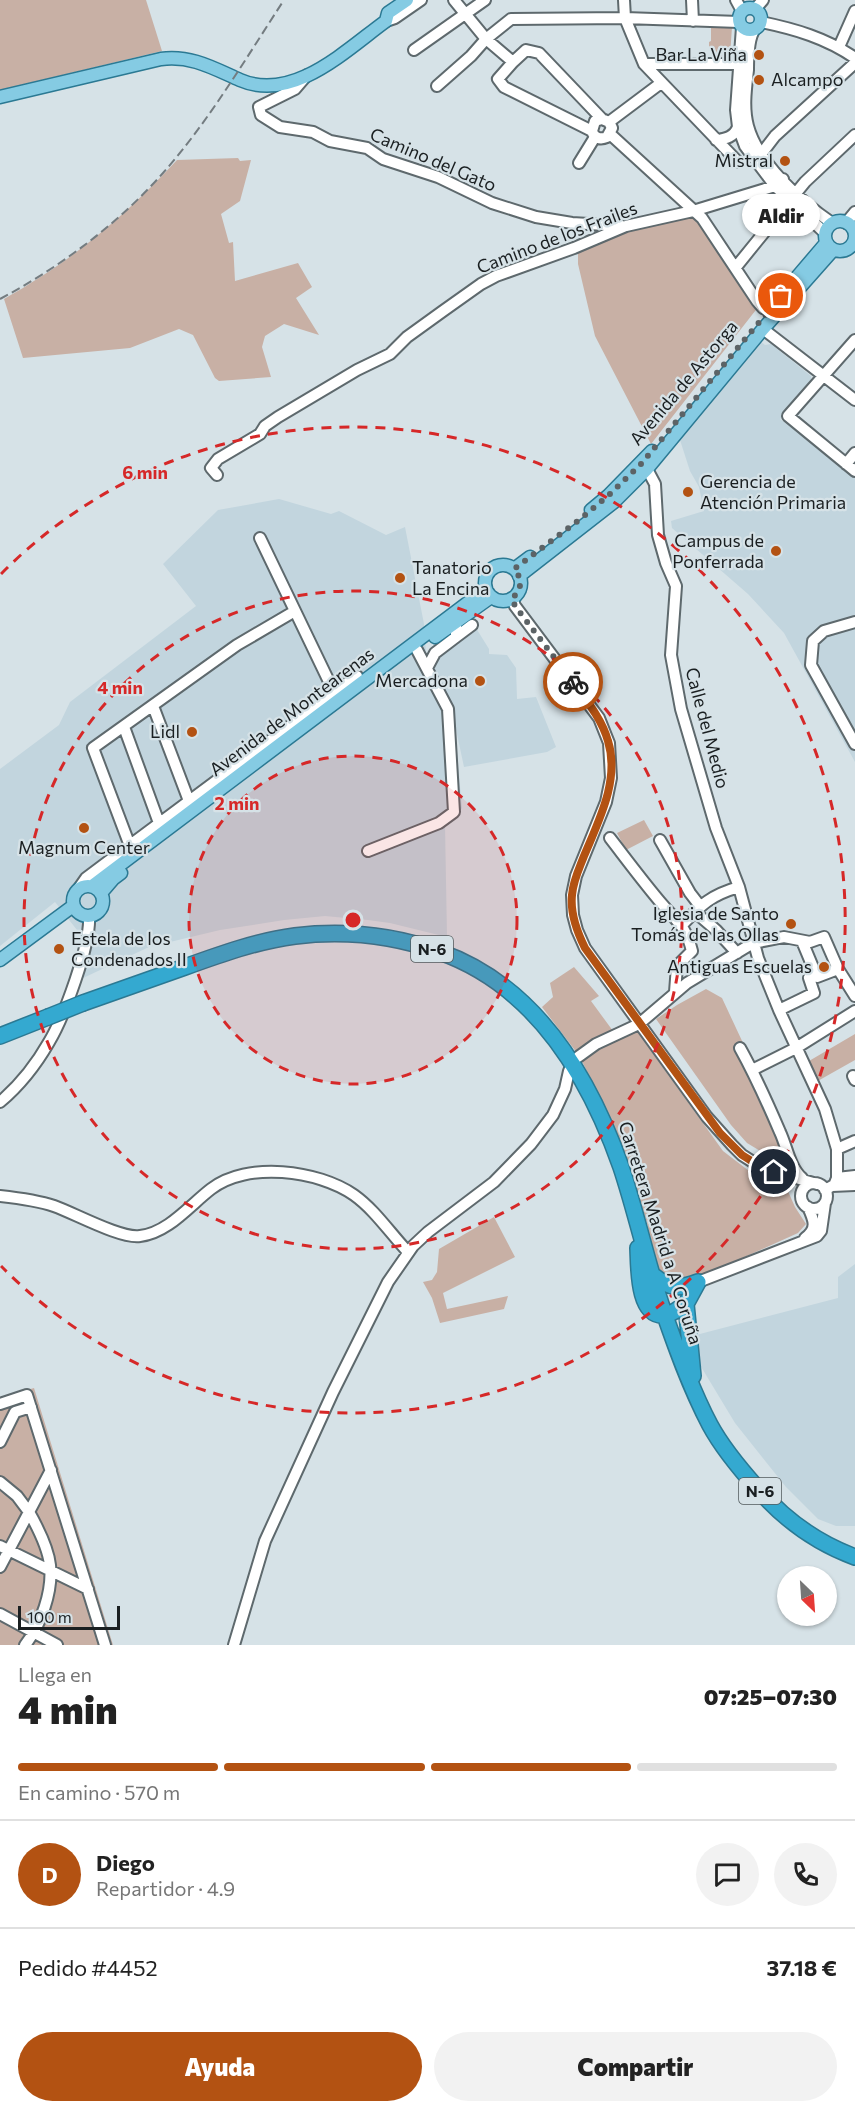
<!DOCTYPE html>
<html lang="es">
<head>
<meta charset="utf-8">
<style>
	:root { --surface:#fff; --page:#f2f2f2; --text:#222; --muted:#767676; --line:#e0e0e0; --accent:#b35212 }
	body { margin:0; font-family:Commissioner,sans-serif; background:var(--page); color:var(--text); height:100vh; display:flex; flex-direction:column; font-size:22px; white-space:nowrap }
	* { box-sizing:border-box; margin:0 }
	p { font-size:20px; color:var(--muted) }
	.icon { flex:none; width:33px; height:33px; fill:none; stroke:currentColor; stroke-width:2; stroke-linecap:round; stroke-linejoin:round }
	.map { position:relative; height:1645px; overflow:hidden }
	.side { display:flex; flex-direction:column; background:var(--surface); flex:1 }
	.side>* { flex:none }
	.needle { width:39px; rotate:155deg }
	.controls { position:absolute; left:777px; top:1566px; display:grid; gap:12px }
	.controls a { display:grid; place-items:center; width:60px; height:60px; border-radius:50%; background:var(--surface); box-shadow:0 2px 4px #0004; font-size:30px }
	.scale { position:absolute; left:18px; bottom:15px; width:102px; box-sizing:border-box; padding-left:6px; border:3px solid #1a1f21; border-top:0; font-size:16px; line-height:21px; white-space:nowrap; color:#1a1f21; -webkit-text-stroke:4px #d6e2e7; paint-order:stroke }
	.pin { position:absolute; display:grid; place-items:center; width:51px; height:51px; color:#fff; margin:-26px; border:3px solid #fff; border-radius:50%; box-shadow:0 2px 6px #0007 }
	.courier { position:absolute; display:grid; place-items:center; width:60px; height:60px; margin:-30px; border:4px solid #b35212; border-radius:50%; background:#fff; color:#222; box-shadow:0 2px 8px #0007 }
	.bubble { position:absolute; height:42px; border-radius:21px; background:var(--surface); box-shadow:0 2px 4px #0004; font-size:20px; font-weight:800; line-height:42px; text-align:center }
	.head em { font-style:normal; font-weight:800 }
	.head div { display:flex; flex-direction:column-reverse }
	.head { display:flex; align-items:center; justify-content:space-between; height:102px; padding:0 18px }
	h1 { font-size:39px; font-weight:800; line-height:45px }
	.bar { display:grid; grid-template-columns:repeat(4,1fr); gap:9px 6px; align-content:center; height:72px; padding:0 18px }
	.bar i { height:8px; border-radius:4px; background:var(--line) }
	.bar .current { background:var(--accent) }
	.bar p { grid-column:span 4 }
	.line { display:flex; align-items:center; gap:15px; padding:0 18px; border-top:2px solid var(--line) }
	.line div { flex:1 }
	.round { display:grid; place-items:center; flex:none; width:63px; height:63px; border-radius:32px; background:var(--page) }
	.primary-button { display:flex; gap:12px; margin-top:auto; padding:12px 18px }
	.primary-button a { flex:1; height:69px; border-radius:36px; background:var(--accent); color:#fff; font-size:24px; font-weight:800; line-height:69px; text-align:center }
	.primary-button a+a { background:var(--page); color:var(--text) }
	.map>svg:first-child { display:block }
	.built { fill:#c2d5de }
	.green { fill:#c8b0a5 }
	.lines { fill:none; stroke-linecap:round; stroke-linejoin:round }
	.minor-casing { stroke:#5e696d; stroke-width:14 }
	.major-casing { stroke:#2b7993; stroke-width:15 }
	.highway-casing { stroke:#2b7993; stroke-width:18 }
	.minor { stroke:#fff; stroke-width:10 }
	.major { stroke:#85cbe3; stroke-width:12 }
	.highway { stroke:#34a9d0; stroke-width:15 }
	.rail { stroke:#747c80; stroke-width:2; stroke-dasharray:9 4.5; stroke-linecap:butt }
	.highway-bridge-casing { stroke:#2b7993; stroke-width:18; stroke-linecap:butt }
	.highway-bridge { stroke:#34a9d0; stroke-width:15 }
	.done { stroke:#5c6366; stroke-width:6; stroke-dasharray:0 10.8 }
	.route { stroke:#b35212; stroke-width:8 }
	.ring { fill:none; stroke:#d62828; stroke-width:3; stroke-dasharray:10 8 }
	.poi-dot { fill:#b35212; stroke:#d6e2e7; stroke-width:2 }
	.labels { text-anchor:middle; stroke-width:4.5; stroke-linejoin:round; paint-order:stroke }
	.shield { fill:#d6e2e7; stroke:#525a5c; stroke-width:1.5 }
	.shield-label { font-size:16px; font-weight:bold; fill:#1a1f21 }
	.poi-label { font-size:18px; fill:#1a1f21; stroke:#d6e2e7; text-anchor:end }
	.street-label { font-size:18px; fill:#1a1f21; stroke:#d6e2e7 }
	.centre { fill:#d62828; stroke:#d6e2e7; stroke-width:3 }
	.ring-label { font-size:18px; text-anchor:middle; font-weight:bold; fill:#d62828; stroke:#d6e2e7; stroke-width:4.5; stroke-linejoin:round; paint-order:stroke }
</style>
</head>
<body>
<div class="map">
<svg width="855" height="1645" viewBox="0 0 855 1645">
	<rect width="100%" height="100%" fill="#d6e2e7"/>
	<path class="built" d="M760,341L765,345L771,344L811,376V380L780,419L855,477V762L784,633L748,594L672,528L671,521L704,511L699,487L690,471L680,440Z
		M279,499L331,514L339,511L386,535L405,527L424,624L426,653L471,620L489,649V654L507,655L516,668L517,699L536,697L556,747L547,752L464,767L454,720L462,808L456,817L445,826L447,937L390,923L368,920L325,916L284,920L220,930L149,947L81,979L77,930L55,902L0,946V769L59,725L70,702L196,606L163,564L218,510Z
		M855,1264V1526H836L818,1519L786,1487L735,1423L697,1360L696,1335L838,1298V1277Z"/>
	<path class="green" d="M0,0H146L162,51L0,90Z
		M711,27H732L730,56L713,57V50L709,49V42L711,41Z
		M238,158L240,161L251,160L240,201L221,214L229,243L233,242L235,281L298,263L312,287L296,298L319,335L284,324L265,336L262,347L271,377L219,381L215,378L193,335L179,329L130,348L23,358L4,299C73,260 123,218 177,160Z
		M680,217L700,220L759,306L651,444L595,336L578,264V252L619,234Z
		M644,820L653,836L626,850L617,833Z
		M574,967L599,996L591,1001L613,1031L577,1053L542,1007L553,997L550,983Z
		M706,989L722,998L743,1043L736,1047L787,1157L777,1161L747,1143L731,1125L656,1019L677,1005Z
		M634,1027L723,1151L753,1174L787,1189L795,1207L806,1224L798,1233L689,1282L662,1279L647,1241L648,1226L623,1147L581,1059L602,1042Z
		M855,1034V1060L816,1082L809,1061Z
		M494,1217L515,1257L443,1293L447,1309L508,1296L504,1309L440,1323L432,1298L423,1282L432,1280L437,1272L439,1249Z
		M34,1388L113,1645H0V1398Z"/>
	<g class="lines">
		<g class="minor-casing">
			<path id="minor" d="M454,0L486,39L513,62
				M624,0L625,18L644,64L738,162
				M692,0L693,21
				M736,0L742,11
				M755,9L763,0
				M386,21L395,18L421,0
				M761,22C795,29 826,38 855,58
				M742,27L736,110L738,127L745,146L775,186L825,233
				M755,29C748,38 748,58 748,70C746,88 743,108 748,126C758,163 801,202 832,223
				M839,47L855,11
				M414,50L485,0
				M644,64H738
				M307,75L295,89L259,107L261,115L280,127L313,132L330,141L367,148L383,159L438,177L492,203L536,217L572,223L622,226
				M437,86L471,56L486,39L511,19L625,18L739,22
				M609,122L661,83
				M592,131L595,121L602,119L609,122L612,128L607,137C600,140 594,138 592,131L504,87L498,79L513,62L526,50L539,53L602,119
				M610,134L702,218L757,301L763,308L769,310
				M716,140C726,139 734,137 738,127
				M762,153L775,136L855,63
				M579,163L595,137
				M846,223L855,212
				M736,267L805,182L855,135
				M763,329L855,400
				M855,340L788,416L855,471
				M846,464L855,453
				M647,469L655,484L658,535L666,563L676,586L671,655L681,709L716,828L739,887L758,958L779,1010L825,1109L837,1149V1178
				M217,475L211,468L218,459L260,434L265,426L278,417L357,370L390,354L407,337L443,311L481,284L496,276L574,248L626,226L693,211L775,186L783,179
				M260,538L334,692
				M512,598L515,606L599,718L609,743L611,778L606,802L576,876L572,895L573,915L577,930L585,948L707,1117L732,1145L742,1155L764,1169L817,1184
				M855,622L824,631L813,641L811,665L855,744
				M456,637L472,625
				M427,668L435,653L456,637V622
				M153,706L189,801
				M124,727L159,823
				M610,838C627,860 644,883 662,904C678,923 686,926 692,951L677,966L675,992
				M660,840L690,893L700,906
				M130,846L93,748L237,645L295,611
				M368,851L439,823L454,812L448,709L417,650
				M79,888L86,878L102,866L357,676
				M695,912L716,930L737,953
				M682,925C702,904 711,895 739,887
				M838,969L855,996
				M779,1010L814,993L809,978L816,975
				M740,1048C755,1075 768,1104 780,1132C787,1147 790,1168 802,1178
				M578,1057L596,1044L639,1024L687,983L753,943L784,937L810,942L824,937L838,969L817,977L802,941
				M752,1070L796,1048L855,1011
				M853,1076L855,1080
				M0,1102C19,1086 37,1063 49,1042C64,1017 91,944 89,916
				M837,1149L855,1141
				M835,1183L837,1178L855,1176
				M801 1196a13 13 0 1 1 26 0a13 13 0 1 1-26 0Z
				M825,1190L832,1186L855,1185
				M0,1196C18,1198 36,1200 54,1206C74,1213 121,1239 140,1236C168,1233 190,1205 211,1189C247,1161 318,1170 354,1195C375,1210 390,1233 408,1252
				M805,1238C818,1229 814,1220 808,1207
				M698,1282L817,1236L821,1231L825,1203
				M0,1404L27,1395L105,1645
				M0,1442L15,1412L31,1407
				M0,1482L17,1496L29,1512L0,1567
				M0,1546L88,1589
				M0,1614L57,1645
				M25,1645C41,1625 53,1591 50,1565C48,1547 38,1528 29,1512L51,1470
				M234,1645L265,1541L333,1392L388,1282L413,1246L428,1232L494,1182L531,1144L553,1115L565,1089L569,1071"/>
		</g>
		<g class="major-casing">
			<path id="major" d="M739 19a11 11 0 1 1 22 0a11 11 0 1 1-22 0Z
				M0,97L161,59C191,55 213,68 240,80C293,103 346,50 386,21L388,13L407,0
				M825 236a15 15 0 1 1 30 0a15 15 0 1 1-30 0Z
				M780,297L826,243
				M591,510L609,495L652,451
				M485 583a18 18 0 1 1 36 0a18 18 0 1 1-36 0Z
				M514,569L530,557
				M519,576L614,502L647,469L763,329L833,250
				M435,637L491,597
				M73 901a15 15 0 1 1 30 0a15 15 0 1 1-30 0Z
				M92,886L486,589
				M101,893L113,879L121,873
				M0,960L73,906"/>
		</g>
		<g class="highway-casing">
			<path id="highway" d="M83,1003C117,991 151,979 185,967C221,954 257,941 295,936C345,930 393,935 440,952C536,986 589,1076 621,1167C636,1212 646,1259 661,1304C675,1345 690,1387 710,1425C723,1449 740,1469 758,1489C784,1519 817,1543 855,1557
				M0,1036L48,1017
				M638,1248C639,1266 637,1318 665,1315C673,1314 679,1308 686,1304
				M654,1276C670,1289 680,1289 698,1282
				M693,1376L686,1304L698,1282"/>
		</g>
		<use href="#minor" class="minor"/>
		<use href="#major" class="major"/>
		<use href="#highway" class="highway"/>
		<path class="rail" d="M0,299C60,267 118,224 163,173C209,121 246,58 284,0"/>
		<g class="highway-bridge-casing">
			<path id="highway-bridge" d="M48,1017L83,1003"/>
		</g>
		<use href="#highway-bridge" class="highway-bridge"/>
	</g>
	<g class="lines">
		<path class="done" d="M573,682L515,606L512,598C522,590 523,579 514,569L579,520L609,495L641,464L781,296"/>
		<path class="route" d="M573,682C586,700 602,719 608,741C620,780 599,820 584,856C579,869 573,881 572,895C570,914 577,932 585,948L720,1133L742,1155L764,1169L774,1172"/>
	</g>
	<circle cx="353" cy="920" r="164" fill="#d62828" fill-opacity=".12"/>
	<g class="ring">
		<circle cx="353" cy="920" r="164"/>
		<circle cx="353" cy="920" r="329"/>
		<path d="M1 574A493 493 0 1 1 1 1266"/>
	</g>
	<g class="poi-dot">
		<circle cx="759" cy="55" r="6"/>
		<circle cx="759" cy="80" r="6"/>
		<circle cx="785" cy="161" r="6"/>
		<circle cx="688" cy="492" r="6"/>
		<circle cx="776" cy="551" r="6"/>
		<circle cx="400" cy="578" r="6"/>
		<circle cx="480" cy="681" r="6"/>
		<circle cx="192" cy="732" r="6"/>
		<circle cx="84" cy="828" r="6"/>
		<circle cx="791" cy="924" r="6"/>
		<circle cx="59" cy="949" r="6"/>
		<circle cx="824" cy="967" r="6"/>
	</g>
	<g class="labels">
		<g class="shield">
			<rect x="411" y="936" width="42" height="26" rx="4.5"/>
			<rect x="739" y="1478" width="42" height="26" rx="4.5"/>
		</g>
		<g class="shield-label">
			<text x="432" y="955">N-6</text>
			<text x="760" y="1497">N-6</text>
		</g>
		<g class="poi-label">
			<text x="747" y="61">Bar La Viña</text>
			<text x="771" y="86" text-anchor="start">Alcampo</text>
			<text x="773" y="167">Mistral</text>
			<text x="700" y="488" text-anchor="start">Gerencia de<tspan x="700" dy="21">Atención Primaria</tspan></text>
			<text x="764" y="547">Campus de<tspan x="764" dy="21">Ponferrada</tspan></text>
			<text x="412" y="574" text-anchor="start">Tanatorio<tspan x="412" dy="21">La Encina</tspan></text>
			<text x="468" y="687">Mercadona</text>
			<text x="180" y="738">Lidl</text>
			<text x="84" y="854" text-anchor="middle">Magnum Center</text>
			<text x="779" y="920">Iglesia de Santo<tspan x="779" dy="21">Tomás de las Ollas</tspan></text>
			<text x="71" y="945" text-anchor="start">Estela de los<tspan x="71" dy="21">Condenados II</tspan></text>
			<text x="812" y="973">Antiguas Escuelas</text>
		</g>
		<g class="street-label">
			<text transform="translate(433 160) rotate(23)" y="6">Camino del Gato</text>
			<text transform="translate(557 238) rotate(-21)" y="6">Camino de los Frailes</text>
			<text transform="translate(684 383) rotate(-50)" y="6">Avenida de Astorga</text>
			<text transform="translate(292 712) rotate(-37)" y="6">Avenida de Montearenas</text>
			<text transform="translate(707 728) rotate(75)" y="6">Calle del Medio</text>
			<text transform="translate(660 1233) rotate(72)" y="6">Carretera Madrid a A Coruña</text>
		</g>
	</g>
	<circle cx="353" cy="920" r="9" class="centre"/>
	<g class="ring-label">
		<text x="145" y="479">6 min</text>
		<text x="120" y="694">4 min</text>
		<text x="237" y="810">2 min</text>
	</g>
</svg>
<div class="controls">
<a><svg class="needle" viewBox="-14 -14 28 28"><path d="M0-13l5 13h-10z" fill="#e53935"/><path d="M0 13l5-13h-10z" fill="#767676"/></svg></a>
</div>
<div class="scale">100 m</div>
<div class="pin" style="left:781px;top:296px;background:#ea580c"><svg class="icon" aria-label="bag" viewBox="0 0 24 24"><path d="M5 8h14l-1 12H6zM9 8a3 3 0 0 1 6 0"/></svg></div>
<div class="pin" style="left:774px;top:1172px;background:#1f2937"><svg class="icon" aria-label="home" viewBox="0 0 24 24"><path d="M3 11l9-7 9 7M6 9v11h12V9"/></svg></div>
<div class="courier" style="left:573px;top:682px"><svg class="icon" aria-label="bike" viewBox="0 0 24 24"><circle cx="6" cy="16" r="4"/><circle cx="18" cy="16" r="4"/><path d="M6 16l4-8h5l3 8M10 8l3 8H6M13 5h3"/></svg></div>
<div class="bubble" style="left:742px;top:194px;width:78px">Aldir</div>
</div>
<section class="side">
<div class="head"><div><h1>4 min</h1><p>Llega en</p></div><em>07:25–07:30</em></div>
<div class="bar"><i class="current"></i><i class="current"></i><i class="current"></i><i></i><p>En camino · 570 m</p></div>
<div class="line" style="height:108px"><b class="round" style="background:var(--accent);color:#fff">D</b><div><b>Diego</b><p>Repartidor · 4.9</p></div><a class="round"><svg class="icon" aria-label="chat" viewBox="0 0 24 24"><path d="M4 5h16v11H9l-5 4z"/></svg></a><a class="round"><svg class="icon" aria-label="phone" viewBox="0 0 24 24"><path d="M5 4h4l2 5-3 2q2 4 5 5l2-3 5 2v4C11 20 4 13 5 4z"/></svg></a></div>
<div class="line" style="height:78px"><div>Pedido #4452</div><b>37.18 €</b></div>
<div class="primary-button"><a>Ayuda</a><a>Compartir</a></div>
</section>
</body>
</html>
